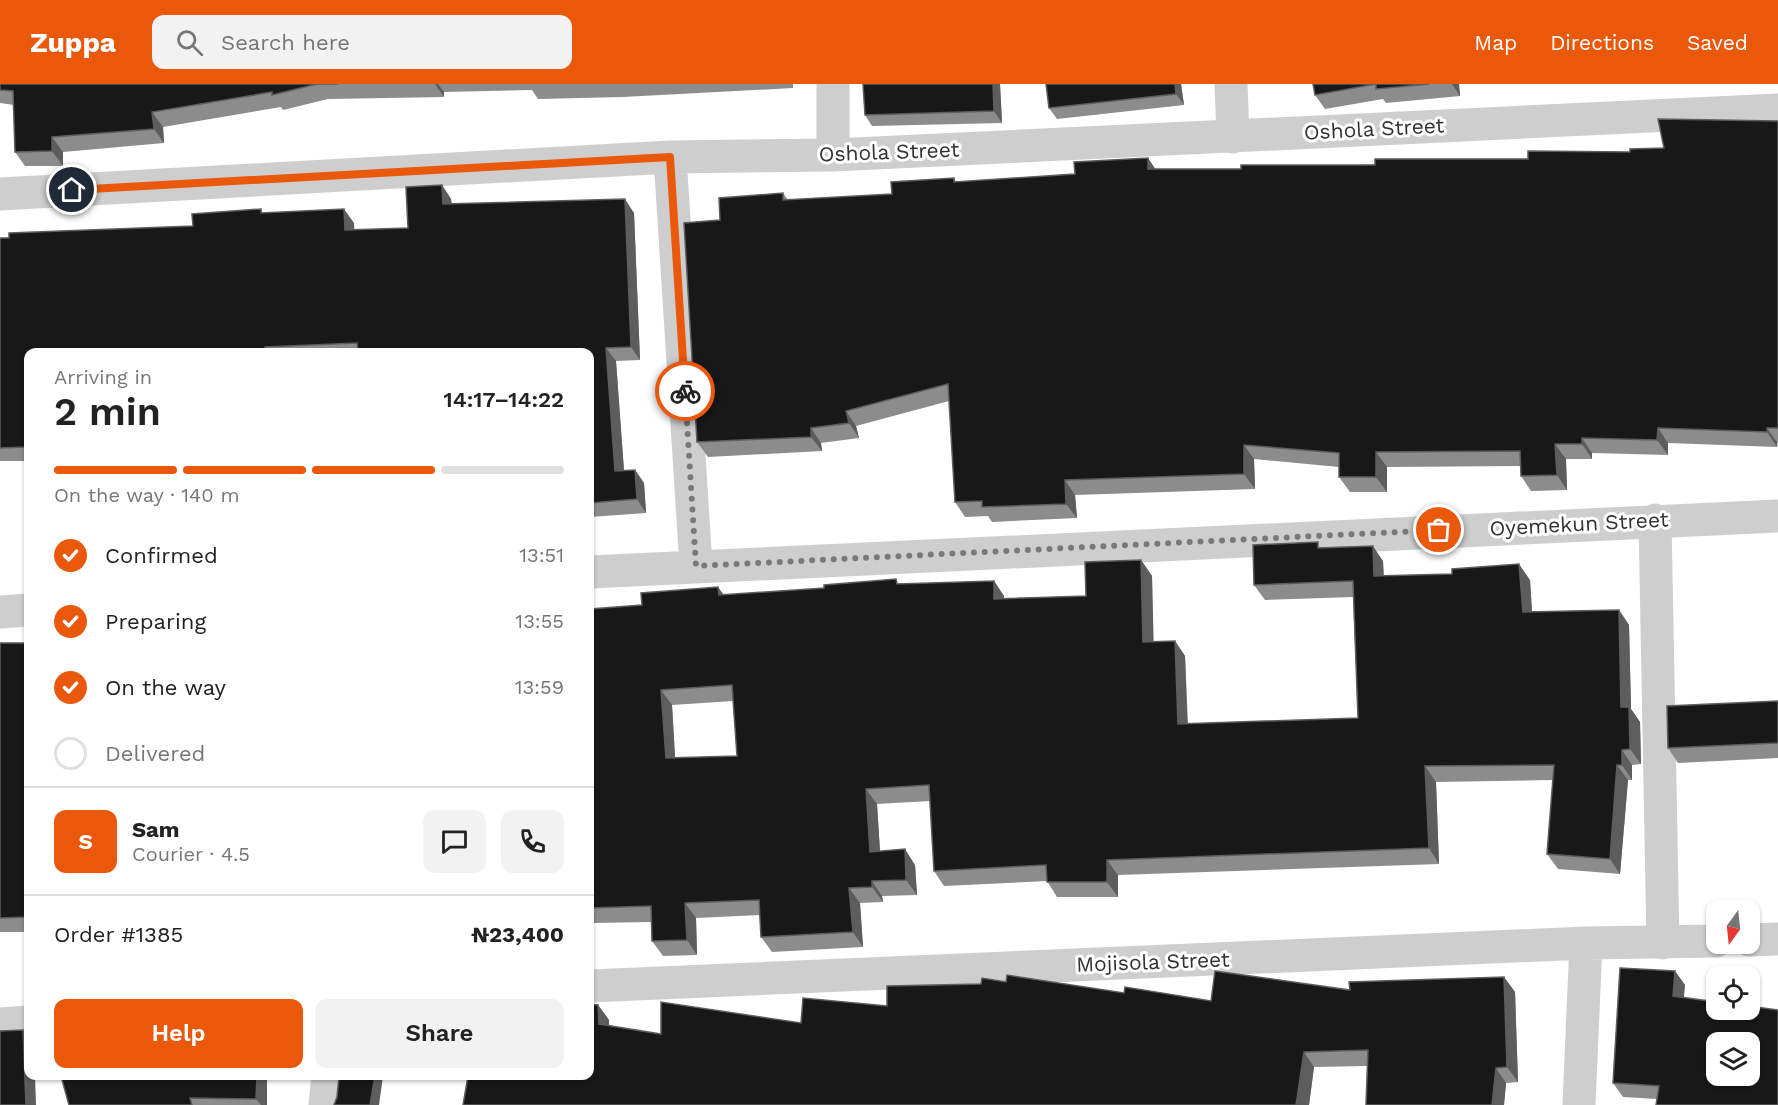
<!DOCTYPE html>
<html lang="en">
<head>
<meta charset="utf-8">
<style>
	:root { --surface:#fff; --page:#f2f2f2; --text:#222; --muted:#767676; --line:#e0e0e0; --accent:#ea580c }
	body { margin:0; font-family:"Work Sans",sans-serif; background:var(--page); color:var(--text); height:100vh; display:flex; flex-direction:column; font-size:22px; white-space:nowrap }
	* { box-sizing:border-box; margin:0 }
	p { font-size:20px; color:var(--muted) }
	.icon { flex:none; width:33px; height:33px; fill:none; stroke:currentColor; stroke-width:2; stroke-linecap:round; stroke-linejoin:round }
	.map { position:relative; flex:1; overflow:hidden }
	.panel { position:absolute; left:24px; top:264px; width:570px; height:732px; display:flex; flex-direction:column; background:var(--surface); border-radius:12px; box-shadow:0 2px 4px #0004 }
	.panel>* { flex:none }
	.needle { width:39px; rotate:195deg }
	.controls { position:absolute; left:1706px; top:816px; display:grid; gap:12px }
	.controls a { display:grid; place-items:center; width:54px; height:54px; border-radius:12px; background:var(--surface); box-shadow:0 2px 4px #0004; font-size:30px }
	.pin { position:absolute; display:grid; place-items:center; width:51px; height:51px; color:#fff; margin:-26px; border:3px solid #fff; border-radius:50%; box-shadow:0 2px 6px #0007 }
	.courier { position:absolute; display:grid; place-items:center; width:60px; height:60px; margin:-30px; border:4px solid #ea580c; border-radius:50%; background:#fff; color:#222; box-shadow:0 2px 8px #0007 }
	.overview em { font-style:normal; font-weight:600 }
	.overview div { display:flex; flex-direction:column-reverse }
	.overview { display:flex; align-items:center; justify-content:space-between; height:102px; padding:0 30px }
	h1 { font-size:39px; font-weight:600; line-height:45px }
	.bar { display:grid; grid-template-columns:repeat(4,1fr); gap:9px 6px; align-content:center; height:72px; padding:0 30px }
	.bar i { height:8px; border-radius:4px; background:var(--line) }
	.bar .on { background:var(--accent) }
	.bar p { grid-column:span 4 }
	.line { display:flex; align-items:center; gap:15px; padding:0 30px; border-top:2px solid var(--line) }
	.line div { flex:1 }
	.round { display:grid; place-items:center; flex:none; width:63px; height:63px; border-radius:12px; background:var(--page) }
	ol { padding:0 30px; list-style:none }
	li { display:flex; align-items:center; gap:18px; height:66px }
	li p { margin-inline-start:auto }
	li .icon { padding:6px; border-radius:50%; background:var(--accent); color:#fff; stroke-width:4 }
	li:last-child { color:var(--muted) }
	li i { width:33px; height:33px; border:3px solid var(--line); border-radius:50% }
	.action { display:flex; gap:12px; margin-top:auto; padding:12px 30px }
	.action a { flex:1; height:69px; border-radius:12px; background:var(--accent); color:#fff; font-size:24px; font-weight:600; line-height:69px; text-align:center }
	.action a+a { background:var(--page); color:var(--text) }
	header { display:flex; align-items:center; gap:36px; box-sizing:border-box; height:84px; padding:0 30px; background:var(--accent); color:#fff }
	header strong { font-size:28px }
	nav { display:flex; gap:33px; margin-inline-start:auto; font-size:21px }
	.search { width:420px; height:54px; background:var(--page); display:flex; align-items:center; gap:15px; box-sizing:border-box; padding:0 21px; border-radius:12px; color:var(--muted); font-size:22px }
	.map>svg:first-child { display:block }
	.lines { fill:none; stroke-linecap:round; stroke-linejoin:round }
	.minor { stroke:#cecece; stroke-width:33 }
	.wall { fill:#8c8c8c; fill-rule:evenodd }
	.shaded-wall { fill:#5d5d5d }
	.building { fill:#181818; stroke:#5d5d5d; stroke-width:1.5; fill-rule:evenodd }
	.done { stroke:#797979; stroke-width:6; stroke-dasharray:0 10.8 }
	.route { stroke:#ea580c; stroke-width:8 }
	.labels { text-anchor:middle; stroke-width:6; stroke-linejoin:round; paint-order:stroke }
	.street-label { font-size:21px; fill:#313131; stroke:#fff }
</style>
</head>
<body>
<header>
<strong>Zuppa</strong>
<div class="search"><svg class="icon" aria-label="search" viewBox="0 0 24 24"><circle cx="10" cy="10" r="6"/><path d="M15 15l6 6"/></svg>Search here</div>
<nav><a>Map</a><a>Directions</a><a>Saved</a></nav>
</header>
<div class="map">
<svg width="1778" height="1021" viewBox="0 0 1778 1021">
	<rect width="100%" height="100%" fill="#fff"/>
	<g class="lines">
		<path class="minor" d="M1231,0L1233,53
			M833,71V0
			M670,73L696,482
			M0,110L670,73L833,71L1778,26
			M1655,436L1663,859
			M590,488L1778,432
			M0,528L28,526
			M1749,856L1778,855
			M590,902L1586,859L1716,857
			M0,940L28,938
			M325,1021L328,992
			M1579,1021L1586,859"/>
	</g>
	<path class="wall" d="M0,0H793V4L623,13L538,15L532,6L444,8V13L328,15L283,26L281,23L163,43L164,59L63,68V82H25L15,68L14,21L0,19Z
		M863,0H1000L1002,39L872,42L865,31Z
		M1046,0H1181L1184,21L1057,35L1049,24Z
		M1313,0H1459L1460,12L1386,19L1383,15L1325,25L1315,11Z
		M1778,37V358L1777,363L1668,359V371L1592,369V375H1566L1567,406L1531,407L1521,392V382L1387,383V408H1350L1339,393V383L1254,375L1255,405L1075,411L1077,434L992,438L988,432L965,433L955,418L949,317L856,342L859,354L821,359L822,367L708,373L697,358L720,136L783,109L788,116L892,110L954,94L956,98L1075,90L1148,74L1155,85H1241L1528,75L1630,68L1664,64Z
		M442,101L451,115L452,120L634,129L640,276L616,277L624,386H635L644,399L646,429L590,433V268H28L27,377H0V154L193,142L261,125L263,129L354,139V146L408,144Z
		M1322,463L1383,477L1384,492L1530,496L1532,528L1619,526L1629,541L1631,625L1640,638L1641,680L1632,681V696H1628L1620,790L1558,785L1547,770L1553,696L1436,698L1439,780L1118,791V813H1057L1047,797L944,802L934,787L930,717L877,720L880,767L915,781L917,811L882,812L883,818L860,819L863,863L772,868L761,853L760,831L696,834L697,871L663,872L652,857L651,838L590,839V525L642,521L724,511L899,500L994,497L1004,512V514L1086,512L1141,476L1152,492L1153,558L1175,557L1185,572L1188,640L1358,634L1353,513L1265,516L1254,501ZM733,617L737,672L675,674L672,621Z
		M0,559H28V848H0Z
		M1778,617V674L1678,679L1668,664Z
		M1675,887L1685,901L1657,1015L1623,1013L1613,999Z
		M1504,893L1515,908L1518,998L1506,999L1504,1021H1366L1367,982L1314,983L1309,1021H463L590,992L598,921L609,936V942L661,950L801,939L887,922L981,900L1006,898L1211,917Z
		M267,992V1021H69Z"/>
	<path class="shaded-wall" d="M435,0H438L444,8V13Z
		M993,0H1000L1002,39L994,27Z
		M1175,0H1181L1184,21L1176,10Z
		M1452,0H1459L1460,12Z
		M152,28L163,43L164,59L154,45Z
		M52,53L63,68V82L52,67Z
		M1148,74L1158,89L1148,85Z
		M442,101L451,115L453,134L443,120Z
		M625,115L634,129L640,276L631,263Z
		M344,125L354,139L355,160L345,146Z
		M606,264L616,277L625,401L615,387Z
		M846,327L856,342L859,354L849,339Z
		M811,344L821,359L822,367L811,353Z
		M1658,344L1668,359V371L1657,356Z
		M1767,344L1777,358V363L1767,348Z
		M1582,354L1592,369V375L1582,360Z
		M1555,360L1566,375L1567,406L1557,391Z
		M1244,361L1254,375L1255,405L1244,390Z
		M1376,368L1387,383V408L1376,393Z
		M635,386L644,399L646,429L637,415Z
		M1065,396L1075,411L1077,434L1066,420Z
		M1373,462L1383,477L1384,508L1374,492Z
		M1141,476L1152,492L1154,573L1143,558Z
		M1519,480L1530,496L1533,543L1523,528Z
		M994,497L1004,512L1005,530L994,515Z
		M718,503L729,518L719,511Z
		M1619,526L1629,541L1631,625L1640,638L1641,680L1630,665L1621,623Z
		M1175,557L1185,572L1188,655L1178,640Z
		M661,606L672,621L676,689L666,674Z
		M1622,666L1632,681V696L1622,681Z
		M1617,681L1628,696L1620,790L1610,775Z
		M1425,682L1436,698L1439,780L1429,764Z
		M866,705L877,720L881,783L870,768Z
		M905,765L915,781L917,811L906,796Z
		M1107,776L1118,791V813L1107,798Z
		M872,797L882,812L883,818L872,803Z
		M849,804L860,819L863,863L853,848Z
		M685,819L696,834L697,871L687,856Z
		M1675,887L1685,901L1683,926L1673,912Z
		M1504,893L1515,908L1518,998L1507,983Z
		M598,921L609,936V955L599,940Z
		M23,946L28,954V992H35L36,1021H26Z
		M1304,968L1314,983L1309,1021H1296Z
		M1496,984L1506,999L1504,1021H1492Z
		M257,992H267V1021H261L256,1015Z
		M375,992H383L379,1021H370Z"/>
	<path class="building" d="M0,0H338H317L272,11V8L152,28L154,45L52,53V67L15,68L13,7L0,6Z
		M863,0H993L994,27L865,31Z
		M1046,0H1175L1176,10L1049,24Z
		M1313,0H1429L1376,5V0L1315,11Z
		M1658,35L1778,37V344H1767V348L1658,344L1657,356L1582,354V360H1555L1557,391L1521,392L1520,367L1376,368V393H1339V369L1244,361V390L1065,396L1066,420L982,423V417L955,418L948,300L846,327L849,339L811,344V353L697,358L684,139L720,136L719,114L783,109V116L892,110L891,98L954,94V98L1075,90L1074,78L1148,74V85H1241V81H1375V75H1528V67L1630,68V65L1664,64Z
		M442,101L443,120L625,115L631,263L606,264L615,387L635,386L637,415L590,419V268H358L357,259L265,263V268H28V418L26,363L0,364V154H9V149L193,142L192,130L261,125V129L344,125L345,146L408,144L406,103Z
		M1318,458V464L1373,462L1374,492L1452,490V485L1519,480L1523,528L1619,526L1621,623H1629L1630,665L1622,666V681H1617L1610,775L1547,770L1554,681L1425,682L1429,764L1107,776V798H1047L1046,781L934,787L929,701L866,705L870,768L905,765L906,796L872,797V803L849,804L853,848L761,853L759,816L685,819L687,856L652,857L651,822L590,824V525L642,521L641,509L718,503L719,511L824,504V501L896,495L897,500L994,497V515L1086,512L1085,478L1141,476L1143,558L1175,557L1178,640L1358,634L1353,497L1254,501L1253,461ZM732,601L737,672L666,674L661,606Z
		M0,559H28V833L0,834Z
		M1778,617V659L1668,664L1667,622Z
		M1620,884L1675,887L1673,912L1716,918V926H1749V922L1778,926V1021H1656L1659,1002L1613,999ZM1716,958H1749V992H1716Z
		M1215,887L1350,906L1349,898L1504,893L1507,983L1496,984L1492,1021H1366L1368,966L1304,968L1296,1021H463L468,992H590V920L598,921L599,940L661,950V918L801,939L803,914L887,922V902L981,900L982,894L1006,898L1007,891L1124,909L1125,903L1211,917Z
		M23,946L26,1021H0V947Z
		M61,992H257L256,1015L190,1014L192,1021H69Z
		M339,992H375L370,1021H334L337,1013Z"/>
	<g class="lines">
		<path class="done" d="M685,307L696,482L1439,446"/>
		<path class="route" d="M72,106L670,73L685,307"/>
	</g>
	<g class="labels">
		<g class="street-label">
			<text transform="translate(1374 45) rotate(-3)" y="7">Oshola Street</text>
			<text transform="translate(889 68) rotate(-2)" y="7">Oshola Street</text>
			<text transform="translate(1579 440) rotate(-3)" y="7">Oyemekun Street</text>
			<text transform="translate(1153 878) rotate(-2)" y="7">Mojisola Street</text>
		</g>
	</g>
</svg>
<div class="controls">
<a><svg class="needle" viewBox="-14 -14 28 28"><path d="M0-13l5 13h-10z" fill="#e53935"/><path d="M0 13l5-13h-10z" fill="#767676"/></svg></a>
<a><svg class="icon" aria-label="locate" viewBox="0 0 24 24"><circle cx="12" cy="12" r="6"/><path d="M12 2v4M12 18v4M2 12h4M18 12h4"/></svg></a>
<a><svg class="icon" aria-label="layers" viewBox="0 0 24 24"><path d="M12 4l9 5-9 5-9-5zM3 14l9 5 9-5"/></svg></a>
</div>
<div class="pin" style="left:1439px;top:446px;background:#ea580c"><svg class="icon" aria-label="bag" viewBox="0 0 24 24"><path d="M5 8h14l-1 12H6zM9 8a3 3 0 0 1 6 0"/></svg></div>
<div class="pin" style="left:72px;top:106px;background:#1f2937"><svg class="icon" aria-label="home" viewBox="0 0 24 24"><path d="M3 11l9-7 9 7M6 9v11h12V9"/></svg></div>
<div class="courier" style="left:685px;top:307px"><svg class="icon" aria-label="bike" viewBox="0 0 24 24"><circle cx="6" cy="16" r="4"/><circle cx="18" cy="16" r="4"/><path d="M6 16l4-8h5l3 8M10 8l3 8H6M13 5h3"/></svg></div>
<section class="panel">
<div class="overview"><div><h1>2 min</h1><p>Arriving in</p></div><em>14:17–14:22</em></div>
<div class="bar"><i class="on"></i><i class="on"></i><i class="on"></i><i></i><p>On the way · 140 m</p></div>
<ol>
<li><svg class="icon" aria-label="check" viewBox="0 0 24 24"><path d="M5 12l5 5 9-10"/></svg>Confirmed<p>13:51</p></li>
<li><svg class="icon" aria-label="check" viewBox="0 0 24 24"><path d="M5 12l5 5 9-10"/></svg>Preparing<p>13:55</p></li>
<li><svg class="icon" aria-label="check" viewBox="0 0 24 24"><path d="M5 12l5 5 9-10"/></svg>On the way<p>13:59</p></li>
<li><i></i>Delivered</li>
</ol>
<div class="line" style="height:108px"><b class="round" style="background:var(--accent);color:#fff">S</b><div><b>Sam</b><p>Courier · 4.5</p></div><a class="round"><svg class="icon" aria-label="chat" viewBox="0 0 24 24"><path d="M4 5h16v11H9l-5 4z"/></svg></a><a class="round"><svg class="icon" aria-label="phone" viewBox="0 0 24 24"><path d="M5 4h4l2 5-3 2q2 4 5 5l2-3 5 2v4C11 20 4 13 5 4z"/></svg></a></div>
<div class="line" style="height:78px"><div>Order #1385</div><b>₦23,400</b></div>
<div class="action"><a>Help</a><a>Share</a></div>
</section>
</div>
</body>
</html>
